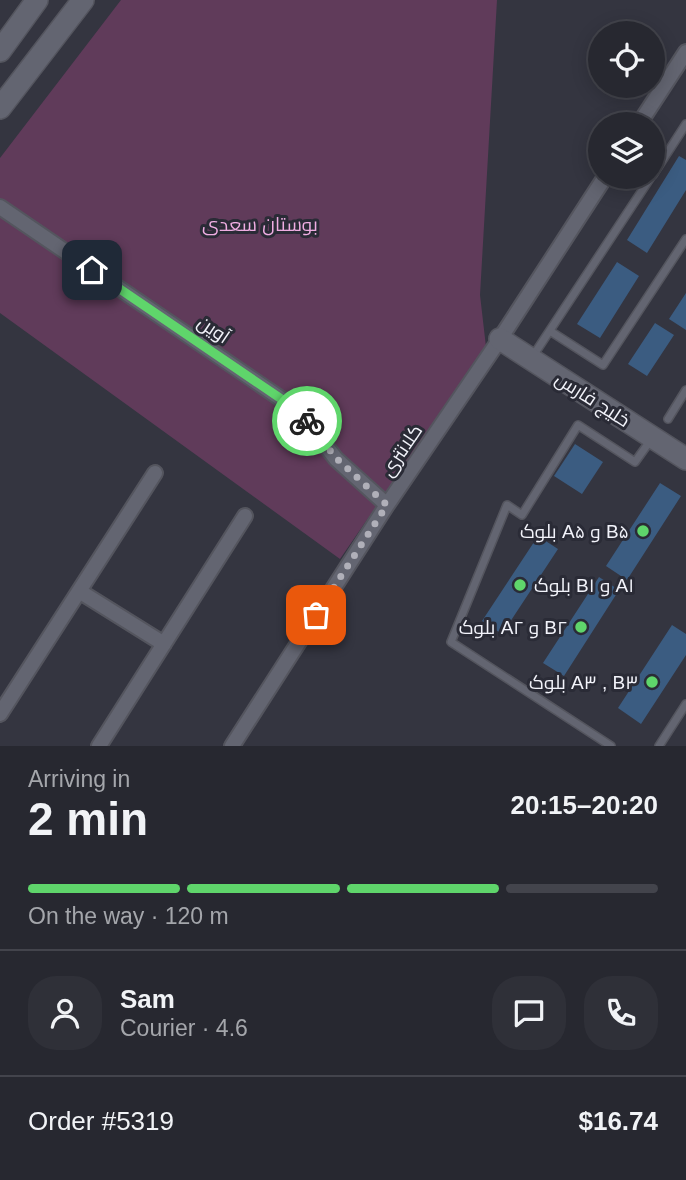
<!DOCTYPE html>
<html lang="en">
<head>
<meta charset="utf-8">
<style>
	:root { --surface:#272830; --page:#2f3038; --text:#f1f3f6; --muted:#a4a6ab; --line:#43444c; --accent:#5fd56b }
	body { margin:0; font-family:Helvetica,Cairo,sans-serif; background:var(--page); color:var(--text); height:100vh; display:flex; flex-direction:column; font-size:26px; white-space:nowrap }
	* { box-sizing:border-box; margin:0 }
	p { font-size:23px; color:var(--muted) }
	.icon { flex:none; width:38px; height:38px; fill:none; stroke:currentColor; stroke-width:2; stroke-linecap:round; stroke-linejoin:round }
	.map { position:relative; height:746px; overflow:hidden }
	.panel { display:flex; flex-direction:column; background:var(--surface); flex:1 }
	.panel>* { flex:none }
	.fabs { position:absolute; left:588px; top:21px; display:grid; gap:14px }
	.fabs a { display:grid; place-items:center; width:77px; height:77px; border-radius:50%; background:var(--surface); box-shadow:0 4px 18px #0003,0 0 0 2px var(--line); font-size:35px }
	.pin { position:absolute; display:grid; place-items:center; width:60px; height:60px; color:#fff; margin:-30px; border-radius:14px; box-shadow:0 4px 10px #0006 }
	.courier { position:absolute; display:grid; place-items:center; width:70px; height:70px; margin:-35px; border:5px solid #5fd56b; border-radius:50%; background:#fff; color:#222; box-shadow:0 2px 9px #0007 }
	.headline em { font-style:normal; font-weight:700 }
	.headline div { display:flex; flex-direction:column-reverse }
	.headline { display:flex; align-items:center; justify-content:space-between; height:119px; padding:0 28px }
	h1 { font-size:46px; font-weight:700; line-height:52px }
	.bar { display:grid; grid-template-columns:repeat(4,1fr); gap:10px 7px; align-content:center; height:84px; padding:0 28px }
	.bar i { height:9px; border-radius:5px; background:var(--line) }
	.bar .on { background:var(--accent) }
	.bar p { grid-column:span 4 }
	.line { display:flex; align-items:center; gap:18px; padding:0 28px; border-top:2px solid var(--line) }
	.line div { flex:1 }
	.round { display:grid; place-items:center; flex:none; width:74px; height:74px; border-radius:28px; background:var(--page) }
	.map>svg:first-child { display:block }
	.green { fill:#603b5a }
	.building { fill:#3b5c81 }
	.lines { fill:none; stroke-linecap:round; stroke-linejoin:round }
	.lane-casing { stroke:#54555e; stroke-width:10 }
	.street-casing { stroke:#54555e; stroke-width:18 }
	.secondary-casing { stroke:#54555e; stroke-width:24 }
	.lane { stroke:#636571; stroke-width:7 }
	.street { stroke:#636571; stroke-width:14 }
	.secondary { stroke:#636571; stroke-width:21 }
	.done { stroke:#b0b0b9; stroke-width:7; stroke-dasharray:0 12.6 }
	.route { stroke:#5fd56b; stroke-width:9 }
	.poi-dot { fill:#5fd56b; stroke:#2a2b36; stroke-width:2.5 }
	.labels { text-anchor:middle; stroke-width:6; stroke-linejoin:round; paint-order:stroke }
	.park-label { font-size:19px; fill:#efade2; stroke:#2a2b36 }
	.street-label { font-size:19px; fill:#f2f3fa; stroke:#2a2b36 }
	.poi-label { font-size:19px; fill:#f2f3fa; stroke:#2a2b36; text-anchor:end }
</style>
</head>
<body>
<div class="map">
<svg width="686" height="746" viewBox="0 0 686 746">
	<rect width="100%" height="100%" fill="#343540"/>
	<path class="green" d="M121,0H497L480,295L486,347L340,559L0,313V158Z"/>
	<path class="building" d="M679,156L686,160V190L647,253L627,240Z
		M617,262L639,276L600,338L577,324Z
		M686,293V330L669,319Z
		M655,323L674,335L647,376L628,364Z
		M575,444L603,462L582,494L554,476Z
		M660,483L681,496L627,580L606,566Z
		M538,536L558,549L502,634L482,621Z
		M599,577L619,590L564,676L543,663Z
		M672,625L686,634V655L641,724L618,708Z"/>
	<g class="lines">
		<g class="lane-casing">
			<path id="lane" d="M653,175L686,124
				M550,331L603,365L686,239
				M533,356L651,177
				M668,419L686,390
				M611,746L451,642L507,505L522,515L578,425L635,462L650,441
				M659,746L686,704"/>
		</g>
		<g class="street-casing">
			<path id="street" d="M639,124L686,52
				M0,207L299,411L336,459L387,505
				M79,591L164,644
				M0,714L155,473
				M99,746L245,516
				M232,746L387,505L500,339L605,177"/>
		</g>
		<g class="secondary-casing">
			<path id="secondary" d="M0,51L37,0
				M0,108L83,0
				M500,339L686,459"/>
		</g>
		<use href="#lane" class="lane"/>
		<use href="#street" class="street"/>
		<use href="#secondary" class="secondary"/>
	</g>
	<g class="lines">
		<path class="done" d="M307,421L336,458L387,505L316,615"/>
		<path class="route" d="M92,270L299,411L307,421"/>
	</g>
	<g class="poi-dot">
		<circle cx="643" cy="531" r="7"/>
		<circle cx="520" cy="585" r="7"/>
		<circle cx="581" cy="627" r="7"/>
		<circle cx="652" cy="682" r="7"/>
	</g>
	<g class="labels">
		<g class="park-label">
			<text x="260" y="231">بوستان سعدی</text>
		</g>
		<g class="street-label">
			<text transform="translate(214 329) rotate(34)" y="7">آوین</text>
			<text transform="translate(593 399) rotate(33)" y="7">خلیج فارس</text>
			<text transform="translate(401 450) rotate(-56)" y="7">کلانتری</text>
		</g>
		<g class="poi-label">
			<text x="629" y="538">بلوک A۵ و B۵</text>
			<text x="534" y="592" text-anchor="start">بلوک B۱ و A۱</text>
			<text x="567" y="634">بلوک A۲ و B۲</text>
			<text x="638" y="689">بلوک A۳ , B۳</text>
		</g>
	</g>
</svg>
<div class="fabs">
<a><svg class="icon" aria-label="locate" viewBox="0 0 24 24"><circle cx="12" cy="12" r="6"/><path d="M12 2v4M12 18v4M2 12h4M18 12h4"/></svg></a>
<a><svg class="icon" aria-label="layers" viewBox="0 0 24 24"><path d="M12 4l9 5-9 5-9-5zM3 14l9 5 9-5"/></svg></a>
</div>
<div class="pin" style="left:316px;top:615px;background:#ea580c"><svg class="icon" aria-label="bag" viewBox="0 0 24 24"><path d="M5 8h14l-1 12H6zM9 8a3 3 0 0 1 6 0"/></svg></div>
<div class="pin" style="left:92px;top:270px;background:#1f2937"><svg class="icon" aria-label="home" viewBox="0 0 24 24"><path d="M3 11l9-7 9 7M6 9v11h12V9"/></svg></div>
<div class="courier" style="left:307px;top:421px"><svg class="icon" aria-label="bike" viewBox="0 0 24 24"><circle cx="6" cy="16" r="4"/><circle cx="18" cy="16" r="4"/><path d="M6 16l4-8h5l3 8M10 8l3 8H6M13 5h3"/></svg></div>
</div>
<section class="panel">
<div class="headline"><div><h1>2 min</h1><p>Arriving in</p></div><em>20:15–20:20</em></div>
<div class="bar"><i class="on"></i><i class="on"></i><i class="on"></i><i></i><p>On the way · 120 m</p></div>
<div class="line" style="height:126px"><a class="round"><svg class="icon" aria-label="person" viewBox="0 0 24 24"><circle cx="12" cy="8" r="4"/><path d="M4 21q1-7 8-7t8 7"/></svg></a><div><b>Sam</b><p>Courier · 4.6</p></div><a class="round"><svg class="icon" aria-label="chat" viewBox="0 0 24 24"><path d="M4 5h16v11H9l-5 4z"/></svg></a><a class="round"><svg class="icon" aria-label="phone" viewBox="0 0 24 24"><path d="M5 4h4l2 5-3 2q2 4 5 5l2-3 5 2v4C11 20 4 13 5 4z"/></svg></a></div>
<div class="line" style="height:91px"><div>Order #5319</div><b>$16.74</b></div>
</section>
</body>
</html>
